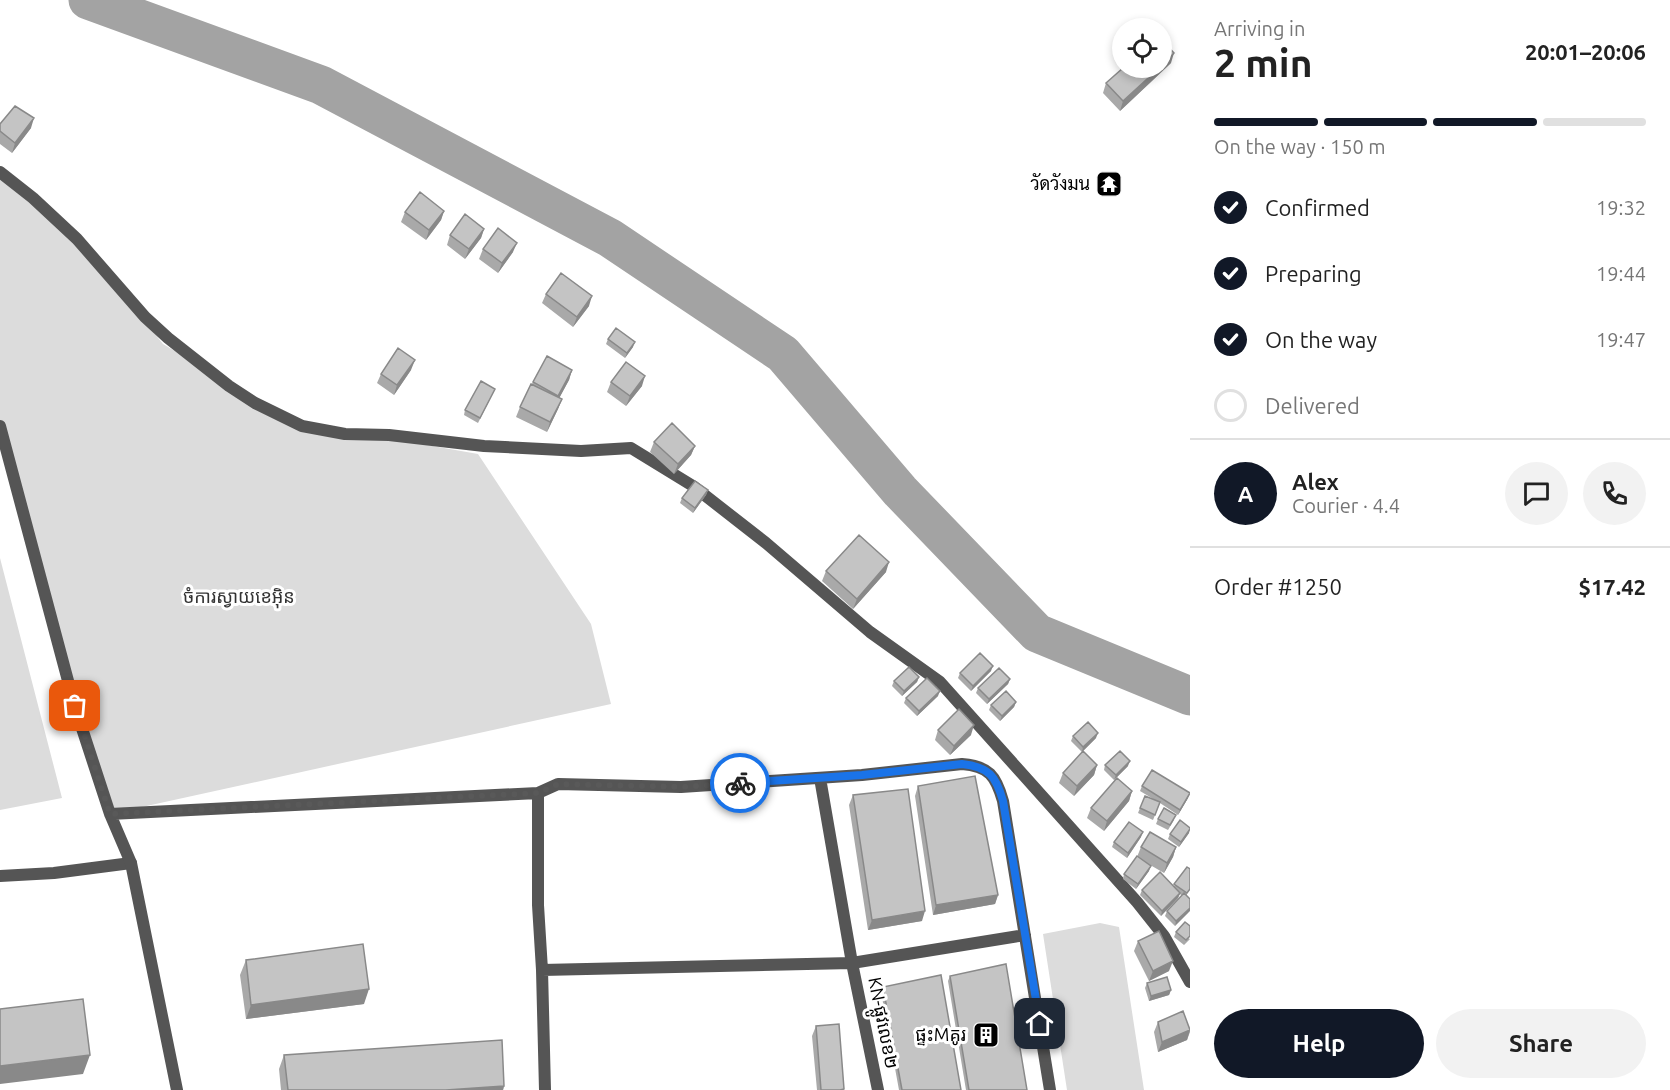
<!DOCTYPE html>
<html lang="en">
<head>
<meta charset="utf-8">
<style>
	:root { --surface:#fff; --page:#f2f2f2; --text:#222; --muted:#767676; --line:#e0e0e0; --accent:#111827 }
	body { margin:0; font-family:Ubuntu,"Noto Sans Khmer",Sarabun,sans-serif; background:var(--page); color:var(--text); height:100vh; display:flex; flex-direction:column; font-size:22px; white-space:nowrap }
	* { box-sizing:border-box; margin:0 }
	p { font-size:20px; color:var(--muted) }
	.icon { flex:none; width:33px; height:33px; fill:none; stroke:currentColor; stroke-width:2; stroke-linecap:round; stroke-linejoin:round }
	.map { position:relative; flex:1; overflow:hidden }
	.sheet { display:flex; flex-direction:column; background:var(--surface); width:480px }
	.sheet>* { flex:none }
	.controls { position:absolute; left:1112px; top:18px; display:grid; gap:12px }
	.controls a { display:grid; place-items:center; width:60px; height:60px; border-radius:50%; background:var(--surface); box-shadow:0 3px 9px #0003; font-size:30px }
	.pin { position:absolute; display:grid; place-items:center; width:51px; height:51px; color:#fff; margin:-26px; border-radius:12px; box-shadow:0 3px 9px #0006 }
	.courier { position:absolute; display:grid; place-items:center; width:60px; height:60px; margin:-30px; border:4px solid #1a73e8; border-radius:50%; background:#fff; color:#222; box-shadow:0 2px 8px #0007 }
	.headline em { font-style:normal; font-weight:700 }
	.headline div { display:flex; flex-direction:column-reverse }
	.headline { display:flex; align-items:center; justify-content:space-between; height:102px; padding:0 24px }
	h1 { font-size:39px; font-weight:700; line-height:45px }
	.bar { display:grid; grid-template-columns:repeat(4,1fr); gap:9px 6px; align-content:center; height:72px; padding:0 24px }
	.bar i { height:8px; border-radius:4px; background:var(--line) }
	.bar .current { background:var(--accent) }
	.bar p { grid-column:span 4 }
	.line { display:flex; align-items:center; gap:15px; padding:0 24px; border-top:2px solid var(--line) }
	.line div { flex:1 }
	.round { display:grid; place-items:center; flex:none; width:63px; height:63px; border-radius:32px; background:var(--page) }
	ol { padding:0 24px; list-style:none }
	li { display:flex; align-items:center; gap:18px; height:66px }
	li p { margin-inline-start:auto }
	li .icon { padding:6px; border-radius:50%; background:var(--accent); color:#fff; stroke-width:4 }
	li:last-child { color:var(--muted) }
	li i { width:33px; height:33px; border:3px solid var(--line); border-radius:50% }
	.action { display:flex; gap:12px; margin-top:auto; padding:12px 24px }
	.action a { flex:1; height:69px; border-radius:36px; background:var(--accent); color:#fff; font-size:24px; font-weight:700; line-height:69px; text-align:center }
	.action a+a { background:var(--page); color:var(--text) }
	main { display:flex; flex:1; min-height:0 }
	.map>svg:first-child { display:block }
	.green { fill:#dcdcdc }
	.lines { fill:none; stroke-linecap:round; stroke-linejoin:round }
	.river { stroke:#a3a3a3; stroke-width:39 }
	.lane { stroke:#555; stroke-width:12 }
	.street { stroke:#555; stroke-width:12 }
	.wall { fill:#a9a9a9 }
	.shaded-wall { fill:#898989 }
	.building { fill:#c4c4c4; stroke:#898989; stroke-width:1.5 }
	.done { stroke:#595959; stroke-width:6; stroke-dasharray:0 10.8 }
	.route { stroke:#1a73e8; stroke-width:8 }
	.labels { text-anchor:middle; stroke-width:6; stroke-linejoin:round; paint-order:stroke }
	.poi-label { font-size:18px; fill:#000; stroke:#fff; text-anchor:end }
	.park-label { font-size:18px; fill:#333; stroke:#fff }
	.street-label { font-size:18px; fill:#000; stroke:#fff }
</style>
</head>
<body>
<main>
<div class="map">
<svg width="1190" height="1090" viewBox="0 0 1190 1090">
	<rect width="100%" height="100%" fill="#fff"/>
	<path class="green" d="M0,172L90,254L163,344L296,422L478,454L591,624L611,704L110,814L0,426Z
		M0,558L62,798L0,810Z
		M1100,923L1119,927L1144,1090H1067L1043,934Z"/>
	<g class="lines">
		<path class="river" d="M88,0L321,85L610,238L783,354L900,491L1037,633L1190,696"/>
		<path class="lane" d="M0,876L54,873L131,863"/>
		<path class="street" d="M0,172L33,198L77,239L145,317L168,338L229,386L255,403L302,426L345,434L389,435L484,446L581,451L631,448L693,486L766,543L870,632L940,682L1137,902L1164,936L1190,982
			M0,426L75,707L110,814L131,863L177,1090
			M820,778L852,963L878,1090
			M110,814L538,793
			M542,970L852,963L1025,935
			M545,1090L542,970L538,905V793L558,784L681,787L862,775L962,764C989,766 996,776 1003,801L1050,1090"/>
	</g>
	<path class="wall" d="M1171,63L1120,111L1103,93L1106,83Z
		M0,124L31,128L12,153L0,144Z
		M444,211L441,220L426,240L401,222L405,212Z
		M484,229L481,238L465,259L447,245L450,235Z
		M483,249L513,252L498,273L479,259Z
		M546,294L589,306L573,327L542,303Z
		M608,339L633,347L625,358L606,344Z
		M411,370L394,395L377,383L381,374Z
		M572,370L569,380L559,398L562,399L558,409L547,432L516,417L520,407L533,382Z
		M611,382L642,386L626,406L607,392Z
		M495,389L478,423L464,415L465,410Z
		M654,442L695,446L691,455L674,474L650,452Z
		M708,490L706,495L693,513L680,503L682,498Z
		M826,571L886,572L853,609L822,581Z
		M991,671L971,691L958,678L960,673Z
		M919,677L917,682L902,696L892,686L894,681Z
		M1010,679L1008,684L987,704L976,693L978,688Z
		M938,696L917,716L904,703L906,698Z
		M1016,702L1014,707L1000,721L989,710L991,705Z
		M938,730L971,735L950,755L935,740Z
		M1073,736L1096,738L1082,752L1071,741Z
		M1097,765L1094,775L1074,796L1059,783L1063,773Z
		M1105,765L1128,766L1114,780L1104,770Z
		M918,786L998,895L995,904L933,915L915,796Z
		M1142,786L1188,798L1178,815L1160,803L1153,820L1138,813L1140,808L1155,800L1140,791Z
		M1132,791L1129,801L1104,831L1087,818L1091,808Z
		M853,795L922,921L868,930L849,805Z
		M1158,819L1174,820L1168,830L1156,824Z
		M1189,833L1179,847L1168,839L1170,834Z
		M1141,837L1127,858L1112,847L1114,842Z
		M1141,847H1176L1173,857L1164,873L1145,862L1149,871L1136,889L1123,879L1124,874L1137,857Z
		M1187,867V896L1175,926L1165,916L1167,911L1182,896L1180,894L1178,898L1161,916L1140,895L1142,890L1174,886Z
		M1176,932L1190,939L1184,945L1174,937Z
		M1138,941L1169,971L1149,981L1134,951Z
		M246,960L364,1004L246,1019L240,975Z
		M950,976L1027,1090H966L948,981Z
		M1147,983L1171,990L1169,995L1149,1001L1145,988Z
		M883,987L961,1090H899L881,992Z
		M1158,1022L1190,1028V1032L1187,1040L1158,1052L1154,1032Z
		M816,1026L844,1089V1090H817L812,1036Z
		M284,1055L504,1086L503,1090H281L279,1069Z"/>
	<path class="shaded-wall" d="M1174,53L1171,63L1120,111L1123,101L1159,68H1161V66Z
		M34,118L31,128L12,153L15,143Z
		M444,211L441,220L426,240L429,230Z
		M484,229L481,238L465,259L469,249Z
		M517,243L513,252L498,273L502,263Z
		M592,296L589,306L573,327L577,317Z
		M635,342L633,347L625,358L627,353Z
		M415,360L411,370L394,395L397,385Z
		M572,370L569,380L555,406L558,396Z
		M645,376L642,386L626,406L630,396Z
		M562,399L558,409L547,432L550,422Z
		M695,446L691,455L674,474L678,464Z
		M708,490L706,495L693,513L695,508Z
		M889,562L886,572L853,609L857,599Z
		M993,666L991,671L971,691L973,686Z
		M919,677L917,682L902,696L904,691Z
		M1010,679L1008,684L987,704L989,699Z
		M940,691L938,696L917,716L919,711Z
		M1016,702L1014,707L1000,721L1002,716Z
		M974,725L971,735L950,755L954,746Z
		M1098,733L1096,738L1082,752L1083,747Z
		M1130,761L1128,766L1114,780L1116,775Z
		M1097,765L1094,775L1074,796L1077,786Z
		M1132,791L1129,801L1104,831L1107,821Z
		M1190,793L1188,798L1178,815L1180,810Z
		M1190,829L1189,833L1179,847L1181,842Z
		M1143,832L1141,837L1127,858L1128,853Z
		M1176,847L1173,857L1164,873L1167,863Z
		M1151,866L1149,871L1136,889L1138,884Z
		M1180,893L1178,898L1161,916L1162,911Z
		M998,895L995,904L933,915L936,905Z
		M1190,908V911L1175,926L1176,921Z
		M925,911L922,921L868,930L872,920Z
		M1173,961L1169,971L1149,981L1153,971Z
		M369,989L364,1004L246,1019L251,1005Z
		M1171,990L1169,995L1149,1001L1151,996Z
		M1190,1030L1187,1040L1158,1052L1162,1042Z
		M90,1055L83,1074L0,1084V1066Z
		M504,1086L503,1090H446Z"/>
	<path class="building" d="M1161,39L1174,53L1161,66Z
		M1123,68H1159L1123,101L1106,83Z
		M15,106L34,118L15,143L0,131V124Z
		M420,192L444,211L429,230L405,212Z
		M465,214L484,229L469,249L450,235Z
		M498,228L517,243L502,263L483,249Z
		M561,273L592,296L577,317L546,294Z
		M616,328L635,342L627,353L608,339Z
		M398,348L415,360L397,385L381,374Z
		M547,356L572,370L558,396L533,382Z
		M626,362L645,376L630,396L611,382Z
		M481,381L495,389L480,418L465,410Z
		M531,384L562,399L550,422L520,407Z
		M672,423L695,446L678,464L654,442Z
		M695,481L708,490L695,508L682,498Z
		M859,535L889,562L857,599L826,571Z
		M980,653L993,666L973,686L960,673Z
		M909,667L919,677L904,691L894,681Z
		M999,668L1010,679L989,699L978,688Z
		M927,678L940,691L919,711L906,698Z
		M1006,691L1016,702L1002,716L991,705Z
		M959,709L974,725L954,746L938,730Z
		M1088,722L1098,733L1083,747L1073,736Z
		M1083,751L1097,765L1077,786L1063,773Z
		M1120,751L1130,761L1116,775L1105,765Z
		M1152,770L1190,793L1180,810L1142,786Z
		M975,776L998,895L936,905L918,786Z
		M1117,778L1132,791L1107,821L1091,808Z
		M908,789L925,911L872,920L853,795Z
		M1145,796L1160,802L1155,815L1140,808Z
		M1164,808L1176,815L1170,825L1158,819Z
		M1180,820L1190,828V829L1181,842L1170,834Z
		M1129,822L1143,832L1128,853L1114,842Z
		M1150,832L1176,847L1167,863L1141,847Z
		M1137,856L1151,866L1138,884L1124,874Z
		M1187,867L1190,869V889L1187,893L1174,884Z
		M1160,872L1180,893L1162,911L1142,890Z
		M1184,893L1190,899V908L1176,921L1167,911Z
		M1185,922L1190,926V936L1186,940L1176,932Z
		M1159,931L1173,961L1153,971L1138,941Z
		M363,944L369,989L251,1005L246,960Z
		M1006,964L1027,1090H969L950,976Z
		M941,975L961,1090H902L883,987Z
		M1167,977L1171,990L1151,996L1147,983Z
		M83,999L90,1055L0,1066V1009Z
		M1183,1011L1190,1030L1162,1042L1158,1022Z
		M839,1024L844,1089L840,1090H821L816,1026Z
		M502,1040L504,1086L446,1090H288L284,1055Z"/>
	<g class="lines">
		<path class="done" d="M75,706L110,814L538,793L558,784L681,787L740,783"/>
		<path class="route" d="M740,783L862,775L962,764C989,767 996,776 1003,801L1040,1024"/>
	</g>
	<defs>
		<g id="temple-square" transform="scale(1.35)"><rect x="-9" y="-9" width="18" height="18" rx="4" fill="#000" stroke="#fff"/><path d="M0-6L5-2H3V0L6.5 2.5H4V6H1.5V3h-3V6H-4V2.5H-6.5L-3 0V-2H-5Z" fill="#fff"/></g>
		<g id="building-square" transform="scale(1.35)"><rect x="-9" y="-9" width="18" height="18" rx="4" fill="#000" stroke="#fff"/><path d="M-4-6H4V6H1V3H-1V6H-4ZM-2.5-4.3h1.7v1.8h-1.7ZM.8-4.3h1.7v1.8H.8ZM-2.5-1h1.7V.8h-1.7ZM.8-1h1.7V.8H.8Z" fill="#fff"/></g>
	</defs>
	<g fill-rule="evenodd">
		<use href="#temple-square" x="1109" y="184"/>
		<use href="#building-square" x="986" y="1035"/>
	</g>
	<g class="labels">
		<g class="poi-label">
			<text x="1090" y="190">วัดวังมน</text>
			<text x="966" y="1041">ផ្ទះMគូរ</text>
		</g>
		<g class="park-label">
			<text x="239" y="603">ចំការស្វាយខេអ៊ិន</text>
		</g>
		<g class="street-label">
			<text transform="translate(883 1023) rotate(79)" y="6">KN-ផ្លូវលេខ២</text>
		</g>
	</g>
</svg>
<div class="controls">
<a><svg class="icon" aria-label="locate" viewBox="0 0 24 24"><circle cx="12" cy="12" r="6"/><path d="M12 2v4M12 18v4M2 12h4M18 12h4"/></svg></a>
</div>
<div class="pin" style="left:75px;top:706px;background:#ea580c"><svg class="icon" aria-label="bag" viewBox="0 0 24 24"><path d="M5 8h14l-1 12H6zM9 8a3 3 0 0 1 6 0"/></svg></div>
<div class="pin" style="left:1040px;top:1024px;background:#1f2937"><svg class="icon" aria-label="home" viewBox="0 0 24 24"><path d="M3 11l9-7 9 7M6 9v11h12V9"/></svg></div>
<div class="courier" style="left:740px;top:783px"><svg class="icon" aria-label="bike" viewBox="0 0 24 24"><circle cx="6" cy="16" r="4"/><circle cx="18" cy="16" r="4"/><path d="M6 16l4-8h5l3 8M10 8l3 8H6M13 5h3"/></svg></div>
</div>
<section class="sheet">
<div class="headline"><div><h1>2 min</h1><p>Arriving in</p></div><em>20:01–20:06</em></div>
<div class="bar"><i class="current"></i><i class="current"></i><i class="current"></i><i></i><p>On the way · 150 m</p></div>
<ol>
<li><svg class="icon" aria-label="check" viewBox="0 0 24 24"><path d="M5 12l5 5 9-10"/></svg>Confirmed<p>19:32</p></li>
<li><svg class="icon" aria-label="check" viewBox="0 0 24 24"><path d="M5 12l5 5 9-10"/></svg>Preparing<p>19:44</p></li>
<li><svg class="icon" aria-label="check" viewBox="0 0 24 24"><path d="M5 12l5 5 9-10"/></svg>On the way<p>19:47</p></li>
<li><i></i>Delivered</li>
</ol>
<div class="line" style="height:108px"><b class="round" style="background:var(--accent);color:#fff">A</b><div><b>Alex</b><p>Courier · 4.4</p></div><a class="round"><svg class="icon" aria-label="chat" viewBox="0 0 24 24"><path d="M4 5h16v11H9l-5 4z"/></svg></a><a class="round"><svg class="icon" aria-label="phone" viewBox="0 0 24 24"><path d="M5 4h4l2 5-3 2q2 4 5 5l2-3 5 2v4C11 20 4 13 5 4z"/></svg></a></div>
<div class="line" style="height:78px"><div>Order #1250</div><b>$17.42</b></div>
<div class="action"><a>Help</a><a>Share</a></div>
</section>
</main>
</body>
</html>
